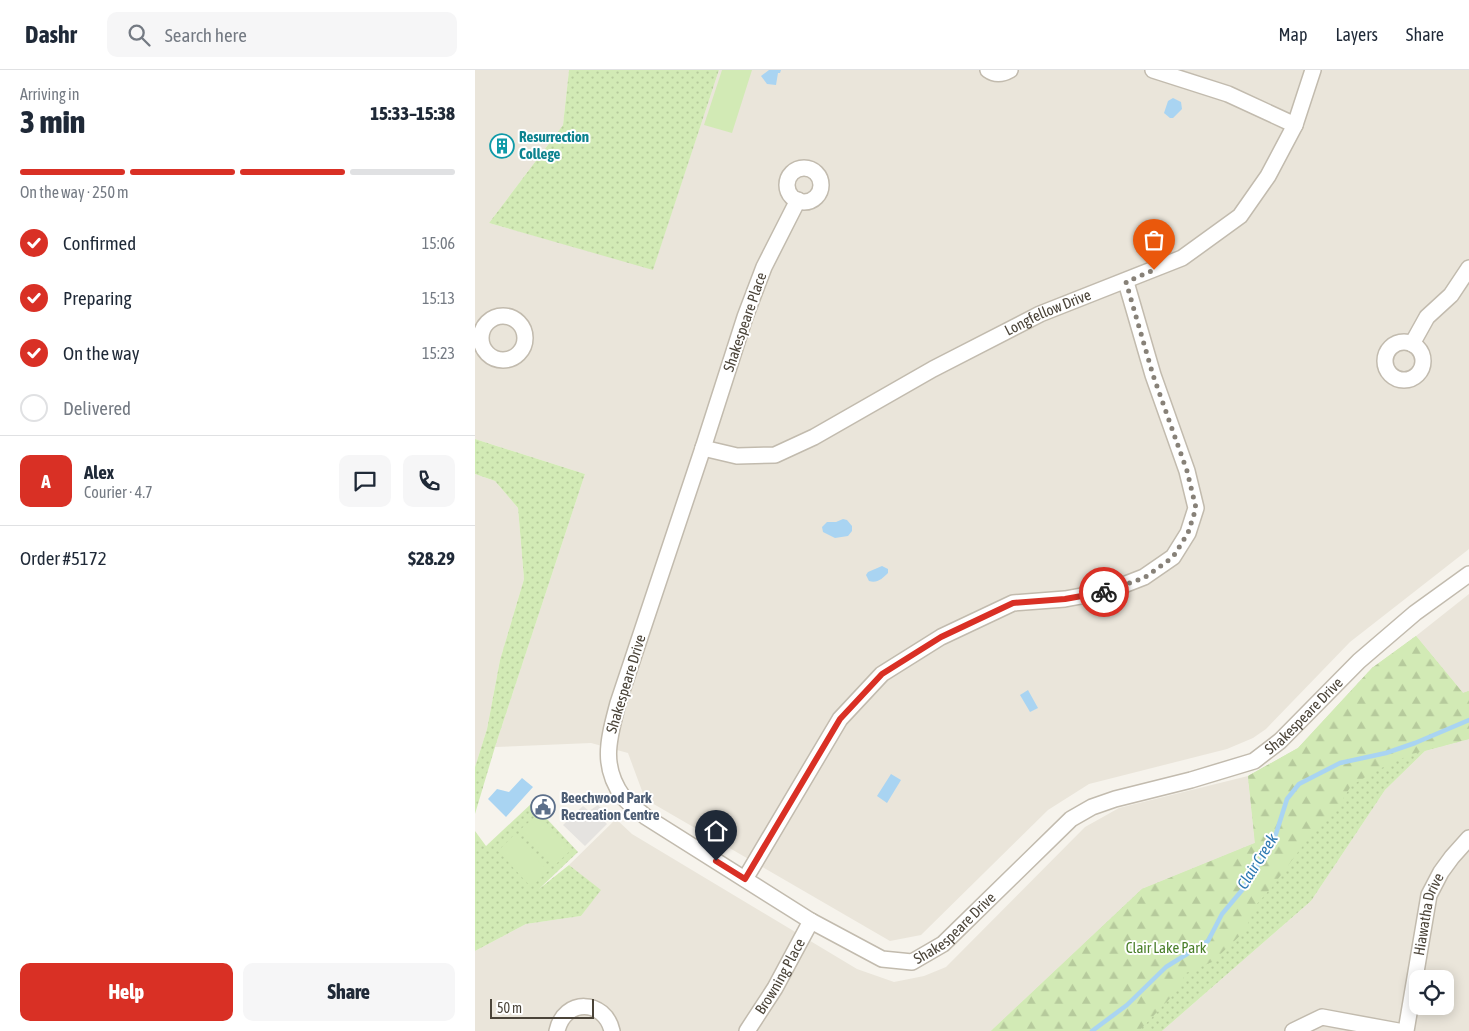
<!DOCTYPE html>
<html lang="en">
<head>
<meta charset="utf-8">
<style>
	:root { --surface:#fff; --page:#f6f6f7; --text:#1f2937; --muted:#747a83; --line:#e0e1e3; --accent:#d93025 }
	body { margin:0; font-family:"Asap Condensed",sans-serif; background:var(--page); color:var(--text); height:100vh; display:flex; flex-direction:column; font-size:19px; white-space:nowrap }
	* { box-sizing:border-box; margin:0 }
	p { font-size:16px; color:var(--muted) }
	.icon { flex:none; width:28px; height:28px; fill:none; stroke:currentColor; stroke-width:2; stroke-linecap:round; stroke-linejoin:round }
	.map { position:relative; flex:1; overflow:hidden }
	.drawer { display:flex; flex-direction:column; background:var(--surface); width:475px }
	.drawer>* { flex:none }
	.fabs { position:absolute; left:934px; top:900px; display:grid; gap:10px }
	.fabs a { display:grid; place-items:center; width:45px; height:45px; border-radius:10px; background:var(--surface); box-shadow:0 2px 12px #0003; font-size:25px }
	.scale { position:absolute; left:15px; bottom:12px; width:104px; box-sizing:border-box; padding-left:5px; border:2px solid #4b4439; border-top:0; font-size:14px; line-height:18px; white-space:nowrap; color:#4b4439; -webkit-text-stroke:4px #fff; paint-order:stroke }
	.pin { position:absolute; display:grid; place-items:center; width:42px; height:42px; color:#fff; margin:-51px -21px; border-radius:50% 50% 50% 0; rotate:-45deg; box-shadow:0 0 5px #0007 }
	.pin .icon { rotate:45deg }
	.courier { position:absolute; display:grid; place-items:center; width:50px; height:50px; margin:-25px; border:4px solid #d93025; border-radius:50%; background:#fff; color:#222; box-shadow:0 1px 6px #0007 }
	.headline em { font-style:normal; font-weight:800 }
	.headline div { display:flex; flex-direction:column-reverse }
	.headline { display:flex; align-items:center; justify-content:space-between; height:85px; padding:0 20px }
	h1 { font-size:32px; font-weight:800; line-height:38px }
	.bar { display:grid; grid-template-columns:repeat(4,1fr); gap:8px 5px; align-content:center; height:60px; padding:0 20px }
	.bar i { height:6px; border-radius:4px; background:var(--line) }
	.bar .on { background:var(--accent) }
	.bar p { grid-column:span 4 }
	.line { display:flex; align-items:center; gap:12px; padding:0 20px; border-top:1px solid var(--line) }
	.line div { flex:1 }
	.round { display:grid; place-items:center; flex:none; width:52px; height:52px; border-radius:10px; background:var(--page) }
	ol { padding:0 20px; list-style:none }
	li { display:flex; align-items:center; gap:15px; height:55px }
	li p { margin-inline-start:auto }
	li .icon { padding:5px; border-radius:50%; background:var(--accent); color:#fff; stroke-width:4 }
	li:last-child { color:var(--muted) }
	li i { width:28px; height:28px; border:2px solid var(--line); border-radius:50% }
	.button { display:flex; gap:10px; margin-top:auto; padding:10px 20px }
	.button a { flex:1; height:58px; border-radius:10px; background:var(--accent); color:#fff; font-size:20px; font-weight:800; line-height:58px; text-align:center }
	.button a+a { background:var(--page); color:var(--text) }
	header { display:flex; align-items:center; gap:30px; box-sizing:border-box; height:70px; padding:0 25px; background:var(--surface); border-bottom:1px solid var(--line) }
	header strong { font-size:24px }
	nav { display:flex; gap:28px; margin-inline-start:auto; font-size:18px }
	.search { width:350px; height:45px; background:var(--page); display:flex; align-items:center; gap:12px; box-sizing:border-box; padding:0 18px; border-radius:10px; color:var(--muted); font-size:19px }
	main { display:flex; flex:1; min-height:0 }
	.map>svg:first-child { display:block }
	.residential { fill:#eae5da; fill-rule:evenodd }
	.green { fill:url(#green-dots) }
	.forest { fill:url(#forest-firs) }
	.pitch { fill:#d2eab5 }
	.parking { fill:#e5e3e0 }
	.water { fill:#a9d4f2 }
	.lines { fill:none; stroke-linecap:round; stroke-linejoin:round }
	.stream { stroke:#a9d4f2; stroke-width:4.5 }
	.street-casing { stroke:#c2bbae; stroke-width:18 }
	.street { stroke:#fff; stroke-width:15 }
	.done { stroke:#878178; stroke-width:5; stroke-dasharray:0 9 }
	.route { stroke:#d93025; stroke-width:6 }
	.labels { text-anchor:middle; stroke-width:4; stroke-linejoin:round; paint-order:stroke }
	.culture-label { font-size:15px; font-weight:bold; fill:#0d838f; stroke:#fff; text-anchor:start }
	.street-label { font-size:15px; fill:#4b4439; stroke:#fff }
	.service-label { font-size:15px; font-weight:bold; fill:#4e5e75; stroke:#fff; text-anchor:start }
	.park-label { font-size:15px; fill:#4a7f2a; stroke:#fff }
	.water-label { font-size:16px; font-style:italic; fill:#2e7ab2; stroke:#fff }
</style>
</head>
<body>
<header>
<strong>Dashr</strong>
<div class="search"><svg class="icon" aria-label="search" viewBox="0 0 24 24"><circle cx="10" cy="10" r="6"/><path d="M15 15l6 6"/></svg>Search here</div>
<nav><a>Map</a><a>Layers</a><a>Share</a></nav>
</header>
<main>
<section class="drawer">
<div class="headline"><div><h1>3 min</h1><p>Arriving in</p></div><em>15:33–15:38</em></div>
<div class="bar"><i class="on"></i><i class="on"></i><i class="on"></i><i></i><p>On the way · 250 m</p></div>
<ol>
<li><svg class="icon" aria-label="check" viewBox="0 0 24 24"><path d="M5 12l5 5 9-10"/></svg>Confirmed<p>15:06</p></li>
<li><svg class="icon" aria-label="check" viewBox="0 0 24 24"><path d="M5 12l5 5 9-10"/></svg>Preparing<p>15:13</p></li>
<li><svg class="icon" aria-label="check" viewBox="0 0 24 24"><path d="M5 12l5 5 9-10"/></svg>On the way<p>15:23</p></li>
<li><i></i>Delivered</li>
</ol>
<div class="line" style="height:90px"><b class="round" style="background:var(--accent);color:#fff">A</b><div><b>Alex</b><p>Courier · 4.7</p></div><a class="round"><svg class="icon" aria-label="chat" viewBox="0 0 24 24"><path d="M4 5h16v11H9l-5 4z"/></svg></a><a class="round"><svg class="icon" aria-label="phone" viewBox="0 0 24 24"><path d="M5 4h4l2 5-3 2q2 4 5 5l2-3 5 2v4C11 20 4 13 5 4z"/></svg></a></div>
<div class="line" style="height:65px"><div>Order #5172</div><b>$28.29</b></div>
<div class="button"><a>Help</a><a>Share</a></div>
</section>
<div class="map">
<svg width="994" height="961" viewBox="0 0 994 961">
	<defs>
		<pattern id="green-dots" width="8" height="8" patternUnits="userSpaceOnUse" patternTransform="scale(1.25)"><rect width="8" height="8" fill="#d2eab5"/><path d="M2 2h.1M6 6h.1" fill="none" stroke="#b6ca9c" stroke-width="1.8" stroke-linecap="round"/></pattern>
		<pattern id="forest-firs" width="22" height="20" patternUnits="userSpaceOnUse" patternTransform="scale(1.25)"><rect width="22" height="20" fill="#d2eab5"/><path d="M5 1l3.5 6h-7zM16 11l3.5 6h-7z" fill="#b6ca9c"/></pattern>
	</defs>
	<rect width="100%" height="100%" fill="#f6f3ec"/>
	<path class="residential" d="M0,0H94L88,55L14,153L178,199L244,0H994V479L875,572L791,659L778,668L752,679L614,714L573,740L446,865L415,871L170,729L153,683L116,673L20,677L110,404L0,369Z
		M0,404L20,411L43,438L49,509L25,590L12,659L0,697Z
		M994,524V621L988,623L941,566Z
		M994,669V961H687L836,831L910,720L950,681ZM942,909H970V936H942Z
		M773,706L780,773L667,819L516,961H0V881L51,854L106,846L125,820L94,795L141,749L157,764L382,899L419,912L449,906L471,897L610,757L644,738Z"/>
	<path class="green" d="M94,0H244L178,200L14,153L88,55Z
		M0,369L110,404L20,677L0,744V697L12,659L25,590L49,509L43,438L20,411L0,404Z
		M941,566L988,623L994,621V669L950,681L910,720L836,831L687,961H516L667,819L780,773L773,706L823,678L897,598Z
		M57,733L103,782L64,819L94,795L126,820L106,846L51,854L0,881V761L11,776Z"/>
	<path class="forest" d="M941,566L988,623L994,621V669L937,684L900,701L876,716L866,732L844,754L797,817L780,836L770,861L737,892L711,903L701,922L664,961H516L667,819L780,773L773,706L823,678L897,598Z"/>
	<path class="pitch" d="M247,0H277L257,63L229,55Z
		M63,744L96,780L80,795L46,759Z
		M39,765L73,801L56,817L23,781Z"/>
	<path class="parking" d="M123,735L133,746L129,751L132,754L110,776L88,755L108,736L114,741Z"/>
	<path class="water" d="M294,0H306L305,3H303L301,15L292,14L286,6Z
		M698,28L706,32L707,39L698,48H695L689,43L693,31Z
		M368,449L372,450L377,456V461L373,466L360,468L348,462L347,457L352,452H361Z
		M407,496L413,499V503C408,508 402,514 394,511L391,505L393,502Z
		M553,620L563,638L555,642L545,625Z
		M416,704L426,710L412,733L402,726Z
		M47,708L58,717L31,747L13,729L22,719L34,722Z"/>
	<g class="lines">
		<path class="stream" d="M617,961L652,935L691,897L733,871L747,844L768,819L799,770L812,729L824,714L865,693L911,683L940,673L994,650"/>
		<g class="street-casing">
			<g id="street">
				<path d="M513,0C520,5 528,4 535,0"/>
				<path d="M678,0L753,24L820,55"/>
				<circle cx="329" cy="115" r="17"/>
				<path id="s1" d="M323,130L289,197L270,247L228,378L143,633C134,668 125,695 148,727C154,734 164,741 171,747L336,851L407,889L437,892L468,874L596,749L617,737L640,729L716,710L779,691L805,671L884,591L940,543L994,504"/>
				<circle cx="28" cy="268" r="22"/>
				<circle cx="929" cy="291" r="19"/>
				<path d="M937,274L952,247L976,225L994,198"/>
				<path id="s2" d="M228,378L262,386L300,385L339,367L458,299L565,244L707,188L765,146L793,106L820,55L838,0"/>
				<path d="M270,809L365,649L407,604L466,567L538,533L590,529L633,521L669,507L698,487L713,463L721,438L712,401L678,305L651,212"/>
				<path d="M82,961C89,928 130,929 137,961"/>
				<path id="s3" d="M272,961L300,918L336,851"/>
				<path d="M818,961L847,947L923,961"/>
				<path id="s4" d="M931,961L954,825L966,802L977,787L994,768"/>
			</g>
		</g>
		<use href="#street" class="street"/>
	</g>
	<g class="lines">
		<path class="done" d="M629,522L669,508L698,487L713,463L721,438L712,401L678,305L651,212L679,200"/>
		<path class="route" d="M241,791L270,809L365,649L407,604L466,567L538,533L590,529L629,522"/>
	</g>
	<defs>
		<g id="building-ring" transform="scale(1.25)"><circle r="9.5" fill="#fff" stroke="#0f9aa8" stroke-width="1.5"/><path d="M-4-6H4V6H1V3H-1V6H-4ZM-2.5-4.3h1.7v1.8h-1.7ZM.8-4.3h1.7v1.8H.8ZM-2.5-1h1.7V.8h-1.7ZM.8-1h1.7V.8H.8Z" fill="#0f9aa8"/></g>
		<g id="civic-ring" transform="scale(1.25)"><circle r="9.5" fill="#fff" stroke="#5c6f8a" stroke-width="1.5"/><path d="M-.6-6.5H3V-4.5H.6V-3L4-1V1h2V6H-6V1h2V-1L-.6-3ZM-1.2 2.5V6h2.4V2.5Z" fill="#5c6f8a"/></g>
	</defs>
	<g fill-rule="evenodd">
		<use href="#building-ring" x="27" y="76"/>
		<use href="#civic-ring" x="68" y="737"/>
	</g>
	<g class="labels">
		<g class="culture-label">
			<text x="44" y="72">Resurrection<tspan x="44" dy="17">College</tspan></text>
		</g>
		<g class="street-label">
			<text dy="5" stroke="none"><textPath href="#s2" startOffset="381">Longfellow Drive</textPath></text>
			<text transform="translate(270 252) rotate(-71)" y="5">Shakespeare Place</text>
			<text transform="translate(151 614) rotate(-73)" y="5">Shakespeare Drive</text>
			<text dy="5" stroke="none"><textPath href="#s1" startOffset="1444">Shakespeare Drive</textPath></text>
			<text dy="5" stroke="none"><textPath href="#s4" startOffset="119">Hiawatha Drive</textPath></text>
			<text dy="5" stroke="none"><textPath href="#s1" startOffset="1024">Shakespeare Drive</textPath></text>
			<text dy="5" stroke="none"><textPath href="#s3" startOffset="64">Browning Place</textPath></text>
		</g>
		<g class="service-label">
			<text x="86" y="733">Beechwood Park<tspan x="86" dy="17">Recreation Centre</tspan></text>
		</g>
		<g class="park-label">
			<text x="691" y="883">Clair Lake Park</text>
		</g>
		<g class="water-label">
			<text transform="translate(782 791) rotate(-58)" y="6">Clair Creek</text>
		</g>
	</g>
</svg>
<div class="fabs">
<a><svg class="icon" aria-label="locate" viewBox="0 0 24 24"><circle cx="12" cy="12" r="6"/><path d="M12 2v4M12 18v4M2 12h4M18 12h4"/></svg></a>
</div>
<div class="scale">50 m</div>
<div class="pin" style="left:679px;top:200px;background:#ea580c"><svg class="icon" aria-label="bag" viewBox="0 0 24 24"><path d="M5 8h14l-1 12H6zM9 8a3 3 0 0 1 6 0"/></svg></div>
<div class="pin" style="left:241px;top:791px;background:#1f2937"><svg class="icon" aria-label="home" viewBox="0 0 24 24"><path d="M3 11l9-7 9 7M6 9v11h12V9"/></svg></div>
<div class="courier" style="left:629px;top:522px"><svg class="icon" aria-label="bike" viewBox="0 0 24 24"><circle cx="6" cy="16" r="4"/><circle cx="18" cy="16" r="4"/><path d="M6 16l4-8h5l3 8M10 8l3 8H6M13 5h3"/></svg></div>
</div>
</main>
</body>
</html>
